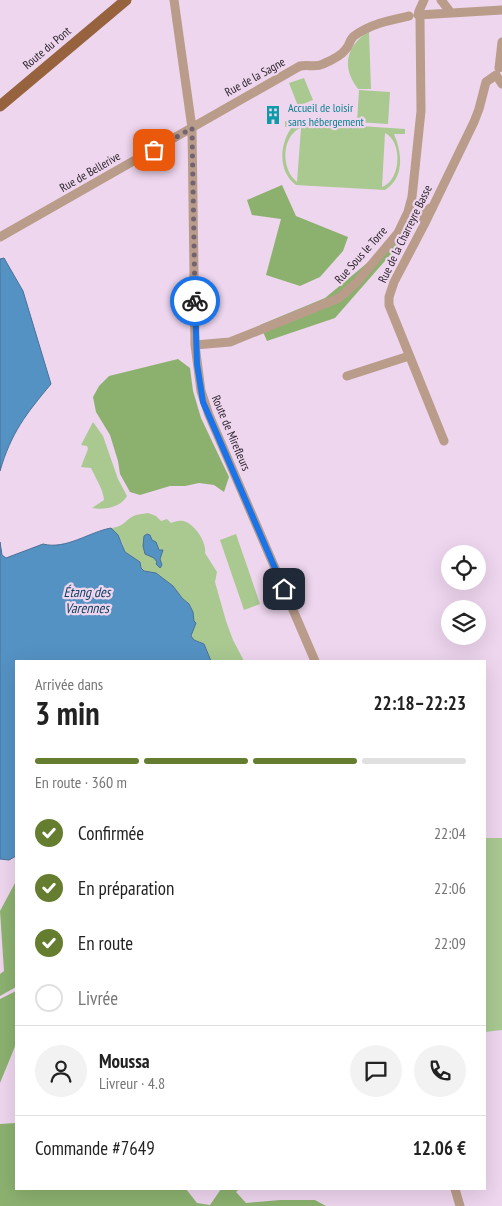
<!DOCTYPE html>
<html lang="fr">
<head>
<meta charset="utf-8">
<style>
	:root { --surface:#fff; --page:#f2f2f2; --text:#222; --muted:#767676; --line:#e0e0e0; --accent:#657d2f }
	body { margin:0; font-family:"PT Sans Narrow",sans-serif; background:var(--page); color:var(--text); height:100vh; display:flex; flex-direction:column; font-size:19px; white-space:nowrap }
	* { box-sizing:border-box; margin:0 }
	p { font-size:16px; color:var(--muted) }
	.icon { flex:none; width:28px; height:28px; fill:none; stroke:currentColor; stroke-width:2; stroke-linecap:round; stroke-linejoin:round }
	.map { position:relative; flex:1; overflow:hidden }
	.panel { position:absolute; left:15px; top:660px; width:471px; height:530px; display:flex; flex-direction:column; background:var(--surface); border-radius:0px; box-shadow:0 5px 20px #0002 }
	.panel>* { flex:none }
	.controls { position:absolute; left:441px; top:545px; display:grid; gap:10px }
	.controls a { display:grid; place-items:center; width:45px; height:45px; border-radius:50%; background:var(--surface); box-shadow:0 5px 20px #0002; font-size:25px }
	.pin { position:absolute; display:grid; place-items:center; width:42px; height:42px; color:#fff; margin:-21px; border-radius:10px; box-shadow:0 2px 8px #0006 }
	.courier { position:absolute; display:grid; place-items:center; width:50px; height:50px; margin:-25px; border:4px solid #1a73e8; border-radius:50%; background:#fff; color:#222; box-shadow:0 1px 6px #0007 }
	.headline em { font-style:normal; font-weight:700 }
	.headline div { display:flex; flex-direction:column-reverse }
	.headline { display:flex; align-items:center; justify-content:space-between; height:85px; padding:0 20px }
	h1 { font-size:32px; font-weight:700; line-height:38px }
	.bar { display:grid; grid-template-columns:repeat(4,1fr); gap:8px 5px; align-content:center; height:60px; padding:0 20px }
	.bar i { height:6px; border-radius:4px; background:var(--line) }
	.bar .active { background:var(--accent) }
	.bar p { grid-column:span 4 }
	.line { display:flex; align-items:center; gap:12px; padding:0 20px; border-top:1px solid var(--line) }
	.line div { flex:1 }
	.round { display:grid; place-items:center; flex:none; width:52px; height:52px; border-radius:26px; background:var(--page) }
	ol { padding:0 20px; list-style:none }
	li { display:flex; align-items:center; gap:15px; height:55px }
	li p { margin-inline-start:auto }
	li .icon { padding:5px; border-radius:50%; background:var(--accent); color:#fff; stroke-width:4 }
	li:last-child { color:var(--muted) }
	li i { width:28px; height:28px; border:2px solid var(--line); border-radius:50% }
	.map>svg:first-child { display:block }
	.green { fill:#a9c991; fill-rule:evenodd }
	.forest { fill:#8cb16f }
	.water { fill:#5492c4; stroke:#497197 }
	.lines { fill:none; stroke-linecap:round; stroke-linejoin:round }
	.minor { stroke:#b99c89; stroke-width:9 }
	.major { stroke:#96633e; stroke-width:11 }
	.done { stroke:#716371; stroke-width:5; stroke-dasharray:0 9 }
	.route { stroke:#1a73e8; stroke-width:6 }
	.labels { text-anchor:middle; stroke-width:4.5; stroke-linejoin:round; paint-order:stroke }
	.street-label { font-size:12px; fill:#2e252e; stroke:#eed6ee }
	.culture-label { font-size:12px; fill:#0d838f; stroke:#eed6ee; text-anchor:start }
	.water-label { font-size:14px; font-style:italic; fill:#0b3d5e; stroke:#eed6ee }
</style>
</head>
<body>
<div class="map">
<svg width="502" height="1206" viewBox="0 0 502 1206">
	<rect width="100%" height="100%" fill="#eed6ee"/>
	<path class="green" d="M369,31L371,89H358C341,67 346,46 369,31Z
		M304,78L313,100L298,106L289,83Z
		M359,90L390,92L388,124L357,122Z
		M285,121L405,129V134H394C402,153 405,177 385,190L296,185C278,172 279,144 292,127H285ZM300,128H301L297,182C281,170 281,137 300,128ZM385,133C403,142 401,180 382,187Z
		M93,422L103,436L118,479L127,496C120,508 104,510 92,508L104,500C104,491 95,477 91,468L81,467L88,449L87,446L81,445Z
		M148,513L156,516L161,521L167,519L171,523C174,522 179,520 183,521C194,523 207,542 205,553L217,572L215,582L226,621L233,640L244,661H211L204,644L192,639L193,612L189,604L182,598L173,586L156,573L144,571L141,568L140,562L125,552L122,542L111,528C125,527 125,519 136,515C139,514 144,514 148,513Z
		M236,534L260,604L244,610L220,540Z
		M485,838H502V1030L485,1032Z"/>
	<path class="forest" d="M282,185L296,216L348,237L343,251L320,277L300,286L266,275L281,219L252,215L247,200Z
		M401,235L405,238L335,318L267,341L260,325L325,298Z
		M178,359L190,368L193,391L201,418L229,477L224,492L214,485L199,483L185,486H170L140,495L130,492L120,474L118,461L110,435L96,412L93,397L99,386L109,376Z
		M15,883L16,887V987L0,996V974L4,971L0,911Z
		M16,991V1044L0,1083V999Z
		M16,1123V1189H186L197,1203L210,1205L221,1189H239L236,1192L246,1203L280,1200H315L326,1206H0V1124Z"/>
	<path class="water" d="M4,258L23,291L51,384C26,414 11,433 0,471V259Z
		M111,528L118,535L125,552L140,562L141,568L144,571L156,573L173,586L182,598L189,604L193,612L194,621L196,623L191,636L194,640L204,644L211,661H16V856L9,860L0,859V542L2,555L6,558L43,544C66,550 89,532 111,528Z
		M147,534L150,535L152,540L156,542L159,550H163L160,559L162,565L160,568L156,564L157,562L154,558L145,554L143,546L144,536Z"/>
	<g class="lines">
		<path class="minor" d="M174,0L192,128L195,345L201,391L209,415L315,661
			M424,0L419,11L418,15L502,10
			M441,0L451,13
			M499,68L502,42
			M401,231L430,208
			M0,237L300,66C309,64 315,68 323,64C330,61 342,55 346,49C350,45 349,40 354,36C370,24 390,20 409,16
			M195,345L230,342L339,298L356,283L398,233L408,212L412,197L421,111L420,19
			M347,376L409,356
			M444,441L389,305V297L394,282L424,225L474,122L479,109L486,82L496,75L502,84
			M455,1189L460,1206"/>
		<path class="major" d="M0,106L126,0"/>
	</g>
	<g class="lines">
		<path class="done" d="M154,150L192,128L195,301"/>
		<path class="route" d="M195,301L197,364L203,402L284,589"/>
	</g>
	<defs>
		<g id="building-bare" transform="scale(1.5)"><path d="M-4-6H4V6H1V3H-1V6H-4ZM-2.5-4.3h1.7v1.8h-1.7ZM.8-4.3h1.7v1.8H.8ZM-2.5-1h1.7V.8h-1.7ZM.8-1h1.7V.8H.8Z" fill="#0f9aa8" stroke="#eed6ee" stroke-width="2.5" paint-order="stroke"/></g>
	</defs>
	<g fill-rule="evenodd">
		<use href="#building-bare" x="273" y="115"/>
	</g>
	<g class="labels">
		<g class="street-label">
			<text transform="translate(47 48) rotate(-40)" y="4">Route du Pont</text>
			<text transform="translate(255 77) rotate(-29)" y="4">Rue de la Sagne</text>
			<text transform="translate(90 172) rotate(-30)" y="4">Rue de Bellerive</text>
			<text transform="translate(405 234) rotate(-64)" y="4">Rue de la Charreyre Basse</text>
			<text transform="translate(361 255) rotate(-48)" y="4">Rue Sous le Torre</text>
			<text transform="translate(231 433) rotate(67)" y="4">Route de Mirefleurs</text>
		</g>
		<g class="culture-label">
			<text x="288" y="112">Accueil de loisir<tspan x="288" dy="14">sans hébergement</tspan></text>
		</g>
		<g class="water-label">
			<text x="87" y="597">Étang des<tspan x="87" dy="16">Varennes</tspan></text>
		</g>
	</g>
</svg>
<div class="controls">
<a><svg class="icon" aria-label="locate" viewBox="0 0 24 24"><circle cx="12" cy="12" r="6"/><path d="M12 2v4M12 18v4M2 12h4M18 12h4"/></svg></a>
<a><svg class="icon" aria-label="layers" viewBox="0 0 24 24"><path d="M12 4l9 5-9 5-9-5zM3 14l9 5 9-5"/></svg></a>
</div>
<div class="pin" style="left:154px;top:150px;background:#ea580c"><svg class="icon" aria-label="bag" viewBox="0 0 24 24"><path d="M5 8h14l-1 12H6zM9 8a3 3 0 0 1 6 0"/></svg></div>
<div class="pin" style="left:284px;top:589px;background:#1f2937"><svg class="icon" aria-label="home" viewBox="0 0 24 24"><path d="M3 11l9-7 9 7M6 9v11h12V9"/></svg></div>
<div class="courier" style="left:195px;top:301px"><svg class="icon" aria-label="bike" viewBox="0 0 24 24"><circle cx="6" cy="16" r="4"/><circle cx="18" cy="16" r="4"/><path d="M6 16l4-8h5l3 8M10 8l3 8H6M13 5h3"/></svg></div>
<section class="panel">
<div class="headline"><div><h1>3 min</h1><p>Arrivée dans</p></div><em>22:18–22:23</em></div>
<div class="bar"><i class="active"></i><i class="active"></i><i class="active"></i><i></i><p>En route · 360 m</p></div>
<ol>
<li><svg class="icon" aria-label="check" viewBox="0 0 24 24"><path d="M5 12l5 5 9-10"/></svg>Confirmée<p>22:04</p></li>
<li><svg class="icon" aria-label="check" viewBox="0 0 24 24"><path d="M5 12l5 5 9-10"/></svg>En préparation<p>22:06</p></li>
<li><svg class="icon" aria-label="check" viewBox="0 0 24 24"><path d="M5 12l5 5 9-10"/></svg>En route<p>22:09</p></li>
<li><i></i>Livrée</li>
</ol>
<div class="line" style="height:90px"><a class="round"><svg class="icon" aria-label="person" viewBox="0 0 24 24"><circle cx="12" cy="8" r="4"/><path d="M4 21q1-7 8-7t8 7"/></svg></a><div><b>Moussa</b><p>Livreur · 4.8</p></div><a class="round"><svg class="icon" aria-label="chat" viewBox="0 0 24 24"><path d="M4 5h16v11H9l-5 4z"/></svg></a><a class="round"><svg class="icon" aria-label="phone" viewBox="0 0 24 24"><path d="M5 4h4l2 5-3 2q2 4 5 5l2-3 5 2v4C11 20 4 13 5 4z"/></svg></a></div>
<div class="line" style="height:65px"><div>Commande #7649</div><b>12.06 €</b></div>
</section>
</div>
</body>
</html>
